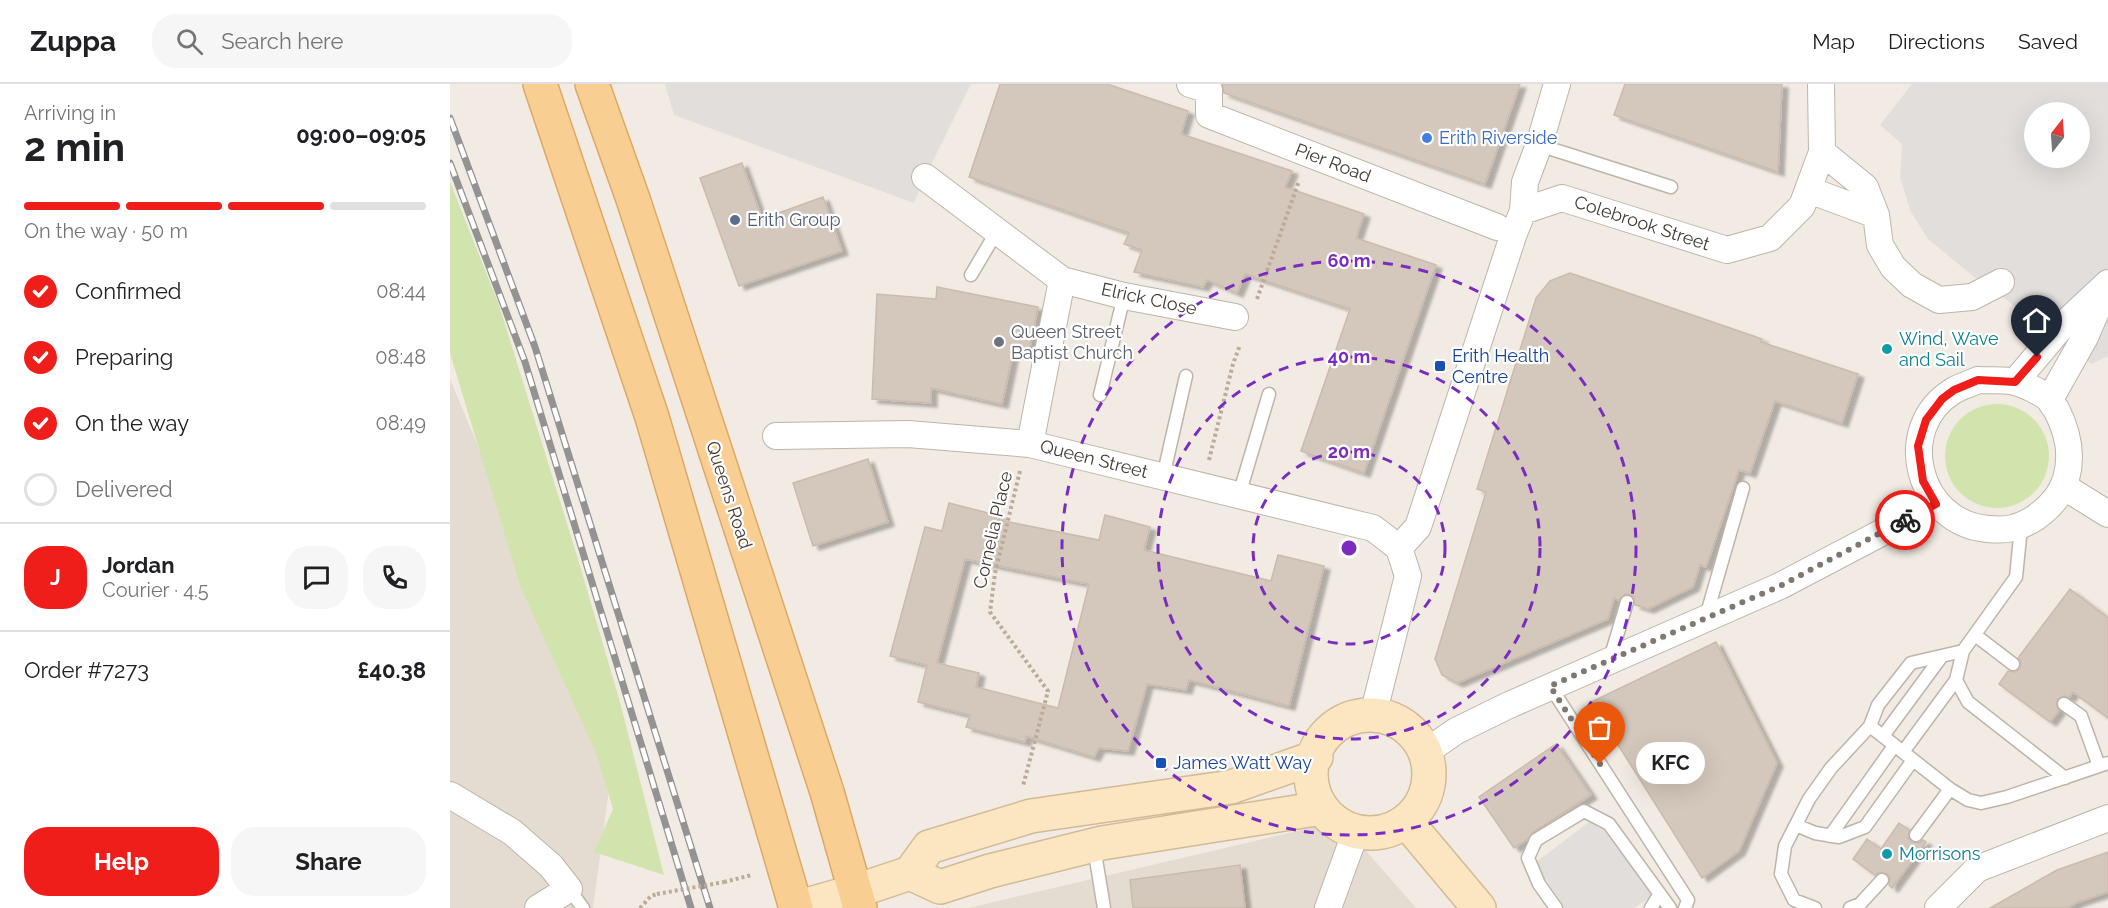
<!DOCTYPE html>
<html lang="en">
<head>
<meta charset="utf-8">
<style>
	:root { --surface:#fff; --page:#f6f6f6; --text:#202124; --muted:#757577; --line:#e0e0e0; --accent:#f01e1b }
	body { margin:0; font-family:Raleway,sans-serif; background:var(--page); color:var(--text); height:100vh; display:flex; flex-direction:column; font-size:22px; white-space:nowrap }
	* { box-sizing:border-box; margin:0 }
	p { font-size:20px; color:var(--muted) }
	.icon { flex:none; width:33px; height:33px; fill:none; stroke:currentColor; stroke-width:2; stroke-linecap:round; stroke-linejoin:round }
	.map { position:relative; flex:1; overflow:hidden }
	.drawer { display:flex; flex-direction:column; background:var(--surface); width:450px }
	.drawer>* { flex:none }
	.needle { width:39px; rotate:17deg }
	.buttons { position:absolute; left:1574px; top:18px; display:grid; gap:12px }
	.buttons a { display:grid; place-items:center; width:66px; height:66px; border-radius:50%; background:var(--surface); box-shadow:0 6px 24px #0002; font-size:30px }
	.pin { position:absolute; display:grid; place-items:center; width:51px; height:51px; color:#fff; margin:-62px -26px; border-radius:50% 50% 50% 0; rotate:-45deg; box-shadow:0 0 6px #0007 }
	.pin .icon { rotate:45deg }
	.courier { position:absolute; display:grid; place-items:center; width:60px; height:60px; margin:-30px; border:4px solid #f01e1b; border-radius:50%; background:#fff; color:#222; box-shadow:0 2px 8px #0007 }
	.bubble { position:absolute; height:42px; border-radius:21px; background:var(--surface); box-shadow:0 6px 24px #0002; font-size:20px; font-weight:700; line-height:42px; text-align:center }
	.headline em { font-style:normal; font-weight:700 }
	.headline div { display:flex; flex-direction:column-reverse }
	.headline { display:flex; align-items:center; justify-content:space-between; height:102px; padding:0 24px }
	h1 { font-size:39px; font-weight:700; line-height:45px }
	.bar { display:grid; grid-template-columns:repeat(4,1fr); gap:9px 6px; align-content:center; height:72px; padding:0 24px }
	.bar i { height:8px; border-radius:4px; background:var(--line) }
	.bar .active { background:var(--accent) }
	.bar p { grid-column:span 4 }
	.line { display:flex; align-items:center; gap:15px; padding:0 24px; border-top:2px solid var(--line) }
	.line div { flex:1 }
	.round { display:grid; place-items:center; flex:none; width:63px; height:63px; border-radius:24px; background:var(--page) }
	ol { padding:0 24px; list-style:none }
	li { display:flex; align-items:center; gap:18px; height:66px }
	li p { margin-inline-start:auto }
	li .icon { padding:6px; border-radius:50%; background:var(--accent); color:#fff; stroke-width:4 }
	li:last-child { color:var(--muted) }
	li i { width:33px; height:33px; border:3px solid var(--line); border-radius:50% }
	.action { display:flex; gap:12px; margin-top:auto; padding:12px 24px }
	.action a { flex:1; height:69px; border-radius:24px; background:var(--accent); color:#fff; font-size:24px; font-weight:700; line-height:69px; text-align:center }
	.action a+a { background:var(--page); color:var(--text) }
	header { display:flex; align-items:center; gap:36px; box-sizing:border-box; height:84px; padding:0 30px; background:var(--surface); border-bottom:2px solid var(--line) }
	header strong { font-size:28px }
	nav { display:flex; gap:33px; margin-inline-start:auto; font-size:21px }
	.search { width:420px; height:54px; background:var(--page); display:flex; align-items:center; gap:15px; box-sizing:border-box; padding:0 21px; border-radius:24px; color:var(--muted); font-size:22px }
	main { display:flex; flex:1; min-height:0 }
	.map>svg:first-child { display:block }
	.residential { fill:#e4dcd1 }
	.green { fill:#d2e4ad }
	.parking { fill:#e1dedb; fill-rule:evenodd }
	.building { fill:#d4c7bc; stroke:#ccbbad; stroke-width:1.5; fill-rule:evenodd; filter:url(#shadow) }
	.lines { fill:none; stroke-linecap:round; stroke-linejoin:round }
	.lane-casing { stroke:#beb4a9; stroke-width:15 }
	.street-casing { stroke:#beb4a9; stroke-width:28 }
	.secondary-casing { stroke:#d2ba96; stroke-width:36 }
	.primary-casing { stroke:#dda864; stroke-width:36 }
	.path { stroke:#bcab98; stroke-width:4; stroke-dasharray:3 3; stroke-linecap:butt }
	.lane { stroke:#fff; stroke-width:12 }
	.street { stroke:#fff; stroke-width:26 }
	.secondary { stroke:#fce6c2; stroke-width:33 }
	.primary { stroke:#f9ce93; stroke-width:33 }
	.rail-casing { stroke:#939393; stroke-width:7 }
	.rail { stroke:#fff; stroke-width:4.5; stroke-dasharray:14; stroke-linecap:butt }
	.path-bridge { stroke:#bcab98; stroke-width:4; stroke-dasharray:3 3; stroke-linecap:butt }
	.done { stroke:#7f7871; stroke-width:6; stroke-dasharray:0 10.8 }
	.route { stroke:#f01e1b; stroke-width:8 }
	.ring { fill:none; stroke:#7b2cbf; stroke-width:3; stroke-dasharray:10 8 }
	.shop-dot { fill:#3f7fe0; stroke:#fff; stroke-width:2 }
	.service-dot { fill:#5c6f8a; stroke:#fff; stroke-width:2 }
	.worship-dot { fill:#6b7280; stroke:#fff; stroke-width:2 }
	.culture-dot { fill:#0f9aa8; stroke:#fff; stroke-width:2 }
	.transit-dot { fill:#1a4fb4; stroke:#fff; stroke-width:2 }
	.labels { text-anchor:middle; stroke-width:4.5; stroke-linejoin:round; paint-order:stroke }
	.shop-label { font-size:18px; fill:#366cbe; stroke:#fff; text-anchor:start }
	.street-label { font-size:18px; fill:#423a33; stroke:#fff }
	.service-label { font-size:18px; fill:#4e5e75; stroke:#fff; text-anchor:start }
	.worship-label { font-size:18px; fill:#5b616d; stroke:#fff; text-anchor:start }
	.culture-label { font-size:18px; fill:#0d838f; stroke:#fff; text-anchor:start }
	.transit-label { font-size:18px; fill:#164399; stroke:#fff; text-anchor:start }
	.centre { fill:#7b2cbf; stroke:#fff; stroke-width:3 }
	.ring-label { font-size:18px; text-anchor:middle; font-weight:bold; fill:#7b2cbf; stroke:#fff; stroke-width:4.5; stroke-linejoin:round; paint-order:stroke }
</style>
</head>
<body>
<header>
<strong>Zuppa</strong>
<div class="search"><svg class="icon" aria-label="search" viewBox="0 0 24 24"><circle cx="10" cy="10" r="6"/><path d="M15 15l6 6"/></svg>Search here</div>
<nav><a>Map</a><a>Directions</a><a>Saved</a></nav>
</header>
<main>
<section class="drawer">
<div class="headline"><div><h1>2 min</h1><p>Arriving in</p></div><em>09:00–09:05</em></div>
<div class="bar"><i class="active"></i><i class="active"></i><i class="active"></i><i></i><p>On the way · 50 m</p></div>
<ol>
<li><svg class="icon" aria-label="check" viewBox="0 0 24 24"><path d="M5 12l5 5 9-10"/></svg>Confirmed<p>08:44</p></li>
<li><svg class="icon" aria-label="check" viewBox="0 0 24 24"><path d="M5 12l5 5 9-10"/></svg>Preparing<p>08:48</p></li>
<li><svg class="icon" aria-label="check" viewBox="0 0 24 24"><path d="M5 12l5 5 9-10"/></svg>On the way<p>08:49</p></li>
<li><i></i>Delivered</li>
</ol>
<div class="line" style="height:108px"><b class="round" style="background:var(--accent);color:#fff">J</b><div><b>Jordan</b><p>Courier · 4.5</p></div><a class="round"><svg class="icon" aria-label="chat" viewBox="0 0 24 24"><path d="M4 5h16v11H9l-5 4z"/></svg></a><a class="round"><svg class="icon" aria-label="phone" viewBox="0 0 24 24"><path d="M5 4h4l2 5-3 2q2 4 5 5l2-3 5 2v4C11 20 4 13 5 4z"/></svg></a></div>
<div class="line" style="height:78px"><div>Order #7273</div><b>£40.38</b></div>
<div class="action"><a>Help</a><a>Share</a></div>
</section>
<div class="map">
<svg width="1658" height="824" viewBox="0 0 1658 824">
	<defs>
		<filter id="shadow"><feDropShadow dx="6" dy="4" stdDeviation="1.5" flood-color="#0004"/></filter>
	</defs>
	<rect width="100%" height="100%" fill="#f1ebe3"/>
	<path class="residential" d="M0,295L162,683L143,824H0Z
		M890,737L966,824H518Z"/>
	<path class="green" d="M0,98L49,221L128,475L170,618L214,791L144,768L163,725L146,669L71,504L0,269Z
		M1495 372a52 52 0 1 1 104 0a52 52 0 1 1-104 0Z"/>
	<path class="parking" d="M215,0H521L475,93L464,119L224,31Z
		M1462,0H1658V272L1641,280L1593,242L1523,192L1478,155L1461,128L1450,94L1452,60L1430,41ZM1584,28H1629V74H1584Z
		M1139,738L1154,747L1203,811L1184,824H1115L1085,779Z"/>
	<path class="building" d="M550,0H657L738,27L731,50L842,87L835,103L914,130L906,154L986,181L914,389L851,367L900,225L795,190L787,209L757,196L753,203L684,188L692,166L674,160L679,149L519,93Z
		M772,0H1070L1035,100L774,9Z
		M1175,0H1332L1328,88L1164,31Z
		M292,79L312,135L373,113L392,167L289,202L250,94Z
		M1120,189L1312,255L1311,258L1408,290L1392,339L1325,317L1300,389L1289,386L1256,483L1250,481L1243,503L1198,525L1185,521L1183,512L1175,510L1169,516L1164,514L1158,535L1007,599L992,591L985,575L1036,408L1027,405L1086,214L1100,197Z
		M487,203L588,223L579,268L564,264L552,320L481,304V319L422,315L427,210L486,215Z
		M418,375L438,438L363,462L343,399Z
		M499,419L550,432L549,436L649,456L655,431L700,443L694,466L821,497L828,471L874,482L839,622L739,596L736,606L697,600L678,667L649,664L644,673L576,652L575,658L516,643L520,631L468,618L477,581L440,572L475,443L492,447ZM515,475L639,500L608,624L526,603L529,589L487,579Z
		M1620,505L1658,534V634L1623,608L1619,614L1614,612L1608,615L1606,620L1609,627L1600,638L1549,600L1558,587L1566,588L1570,584L1571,577L1568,574Z
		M1266,558L1327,679L1289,767L1252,794L1141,618Z
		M1106,660L1141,711L1082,749L1078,755L1064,764L1029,713Z
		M1449,739L1459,746L1458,754L1462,758L1469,759L1473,756L1476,758L1442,804L1439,801L1440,794L1437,790L1430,788L1425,791L1403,775L1417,755L1431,765Z
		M1658,768V808L1628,818L1617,824H1540L1607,786Z
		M790,781L795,824H683L680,796Z"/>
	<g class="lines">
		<g class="lane-casing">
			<path id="lane" d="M1089,61L1221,103
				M521,191L547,147
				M650,311L674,212
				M713,393L736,292
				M789,411L819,310
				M1256,533L1293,404
				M1525,551L1563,580
				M1160,575L1177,518
				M1506,596L1518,618L1615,694
				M1100,602L1238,816L1235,824
				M1614,620L1631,632L1649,682
				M1420,642L1500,705L1518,716L1531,719L1557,713L1658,679
				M1433,652L1492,572
				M1453,668L1506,596L1513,567L1566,493L1571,443
				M1346,741L1365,749L1389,753L1415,743L1463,676
				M1466,751L1500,705
				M1380,752L1444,662
				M644,763L654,824
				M119,805L133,824
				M1106,824L1089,800L1078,774L1086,756L1134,727L1159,740L1220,824
				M1201,824L1209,811
				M1365,824L1344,816L1331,790L1335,762L1359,715L1381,684L1420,642L1428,621L1461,579L1513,567
				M1400,824L1410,820L1432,796"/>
		</g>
		<g class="street-casing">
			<path id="street" d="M740,0L759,6V31L1047,143
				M1372,68L1415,103L1426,131L1430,161L1443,183L1462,201L1489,216L1522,213L1551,198
				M475,93L612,196
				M1359,106L1426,131
				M1073,127L1112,114L1277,166L1320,154L1352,122L1372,68L1371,0
				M1528,296C1540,297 1554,295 1565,298C1574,300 1590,308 1598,314C1601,317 1603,322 1606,325C1618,348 1623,370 1616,395C1611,412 1599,424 1585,434C1569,444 1557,447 1538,445C1467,439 1443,344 1503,307C1511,302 1520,300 1528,296Z
				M1565,298L1613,241L1658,199
				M1600,315L1635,253L1654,209
				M326,352L458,350L580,360L923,444L949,464
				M580,360L612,196L674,212L785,233
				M1613,402L1658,430
				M923,631L958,492L949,464L968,443L1064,149L1073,127L1075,98L1089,61L1107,0
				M977,667L1006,647L1057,622L1330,502L1486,420
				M0,711L62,748L101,782L119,805L88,824
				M878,824L906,747
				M1488,824L1527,785L1658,734"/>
		</g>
		<g class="secondary-casing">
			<path id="secondary" d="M861 690a59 59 0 1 1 118 0a59 59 0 1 1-118 0Z
				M956,737L1029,824
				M460,789L490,803L540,787L652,759L872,724
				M346,824L406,807L460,789L479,763L581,732L781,703L866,673"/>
		</g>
		<g class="primary-casing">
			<path id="primary" d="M90,0L202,333L346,824
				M142,0L183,115L377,708L410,824"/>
		</g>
		<path class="path" d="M807,215L849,97
			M759,376L783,280L790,261
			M570,387L545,489L540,528L598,607L573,702
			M274,798L302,791
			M190,824L201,812L207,810"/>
		<use href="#lane" class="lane"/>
		<use href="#street" class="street"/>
		<use href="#secondary" class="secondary"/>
		<use href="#primary" class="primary"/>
		<g class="rail-casing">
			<path id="rail" d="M0,34L85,263L260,824
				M0,79L75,278L241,824"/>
		</g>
		<use href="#rail" class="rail"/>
		<path class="path-bridge" d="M207,810L274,798"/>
	</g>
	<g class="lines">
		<path class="done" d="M1150,680L1100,602L1330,502L1455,436"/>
		<path class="route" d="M1455,436L1486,420L1473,397L1468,362L1476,336L1492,315L1504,306L1528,296L1565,298L1587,273"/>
	</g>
	<g class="ring">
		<circle cx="899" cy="464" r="96"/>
		<circle cx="899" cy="464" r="191"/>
		<circle cx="899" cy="464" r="287"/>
	</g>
	<circle class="shop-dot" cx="977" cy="54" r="6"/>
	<circle class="service-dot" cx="285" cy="136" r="6"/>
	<circle class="worship-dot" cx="549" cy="258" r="6"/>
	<g class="culture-dot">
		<circle cx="1437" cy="265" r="6"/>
		<circle cx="1437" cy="770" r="6"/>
	</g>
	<g class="transit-dot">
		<rect x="984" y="276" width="12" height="12" rx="3"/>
		<rect x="705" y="673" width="12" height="12" rx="3"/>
	</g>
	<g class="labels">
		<g class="shop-label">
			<text x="989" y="60">Erith Riverside</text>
		</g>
		<g class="street-label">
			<text transform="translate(883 79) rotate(21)" y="6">Pier Road</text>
			<text transform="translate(1192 139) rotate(18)" y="6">Colebrook Street</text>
			<text transform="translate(699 215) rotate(12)" y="6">Elrick Close</text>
			<text transform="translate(644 375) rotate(14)" y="6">Queen Street</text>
			<text transform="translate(279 411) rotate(72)" y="6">Queens Road</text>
			<text transform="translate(543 446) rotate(-77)" y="6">Cornelia Place</text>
		</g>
		<g class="service-label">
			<text x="297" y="142">Erith Group</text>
		</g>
		<g class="worship-label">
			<text x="561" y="254">Queen Street<tspan x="561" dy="21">Baptist Church</tspan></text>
		</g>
		<g class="culture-label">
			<text x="1449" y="261">Wind, Wave<tspan x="1449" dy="21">and Sail</tspan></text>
			<text x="1449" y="776">Morrisons</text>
		</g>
		<g class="transit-label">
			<text x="1002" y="278">Erith Health<tspan x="1002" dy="21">Centre</tspan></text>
			<text x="723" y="685">James Watt Way</text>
		</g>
	</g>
	<circle cx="899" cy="464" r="9" class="centre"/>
	<g class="ring-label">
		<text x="899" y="183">60 m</text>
		<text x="899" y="279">40 m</text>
		<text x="899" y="374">20 m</text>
	</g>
</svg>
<div class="buttons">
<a><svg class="needle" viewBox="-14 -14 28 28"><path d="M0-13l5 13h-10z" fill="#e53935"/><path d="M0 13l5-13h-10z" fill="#757577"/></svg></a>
</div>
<div class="pin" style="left:1150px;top:680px;background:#ea580c"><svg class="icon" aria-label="bag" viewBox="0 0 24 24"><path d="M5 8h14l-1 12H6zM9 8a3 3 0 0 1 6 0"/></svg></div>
<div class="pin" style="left:1587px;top:273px;background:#1f2937"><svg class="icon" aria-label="home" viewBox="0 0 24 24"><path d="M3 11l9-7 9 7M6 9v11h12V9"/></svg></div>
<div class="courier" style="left:1455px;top:436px"><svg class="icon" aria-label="bike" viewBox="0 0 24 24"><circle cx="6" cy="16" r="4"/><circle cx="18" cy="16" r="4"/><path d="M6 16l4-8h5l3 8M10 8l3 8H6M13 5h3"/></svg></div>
<div class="bubble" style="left:1186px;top:658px;width:69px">KFC</div>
</div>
</main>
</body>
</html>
